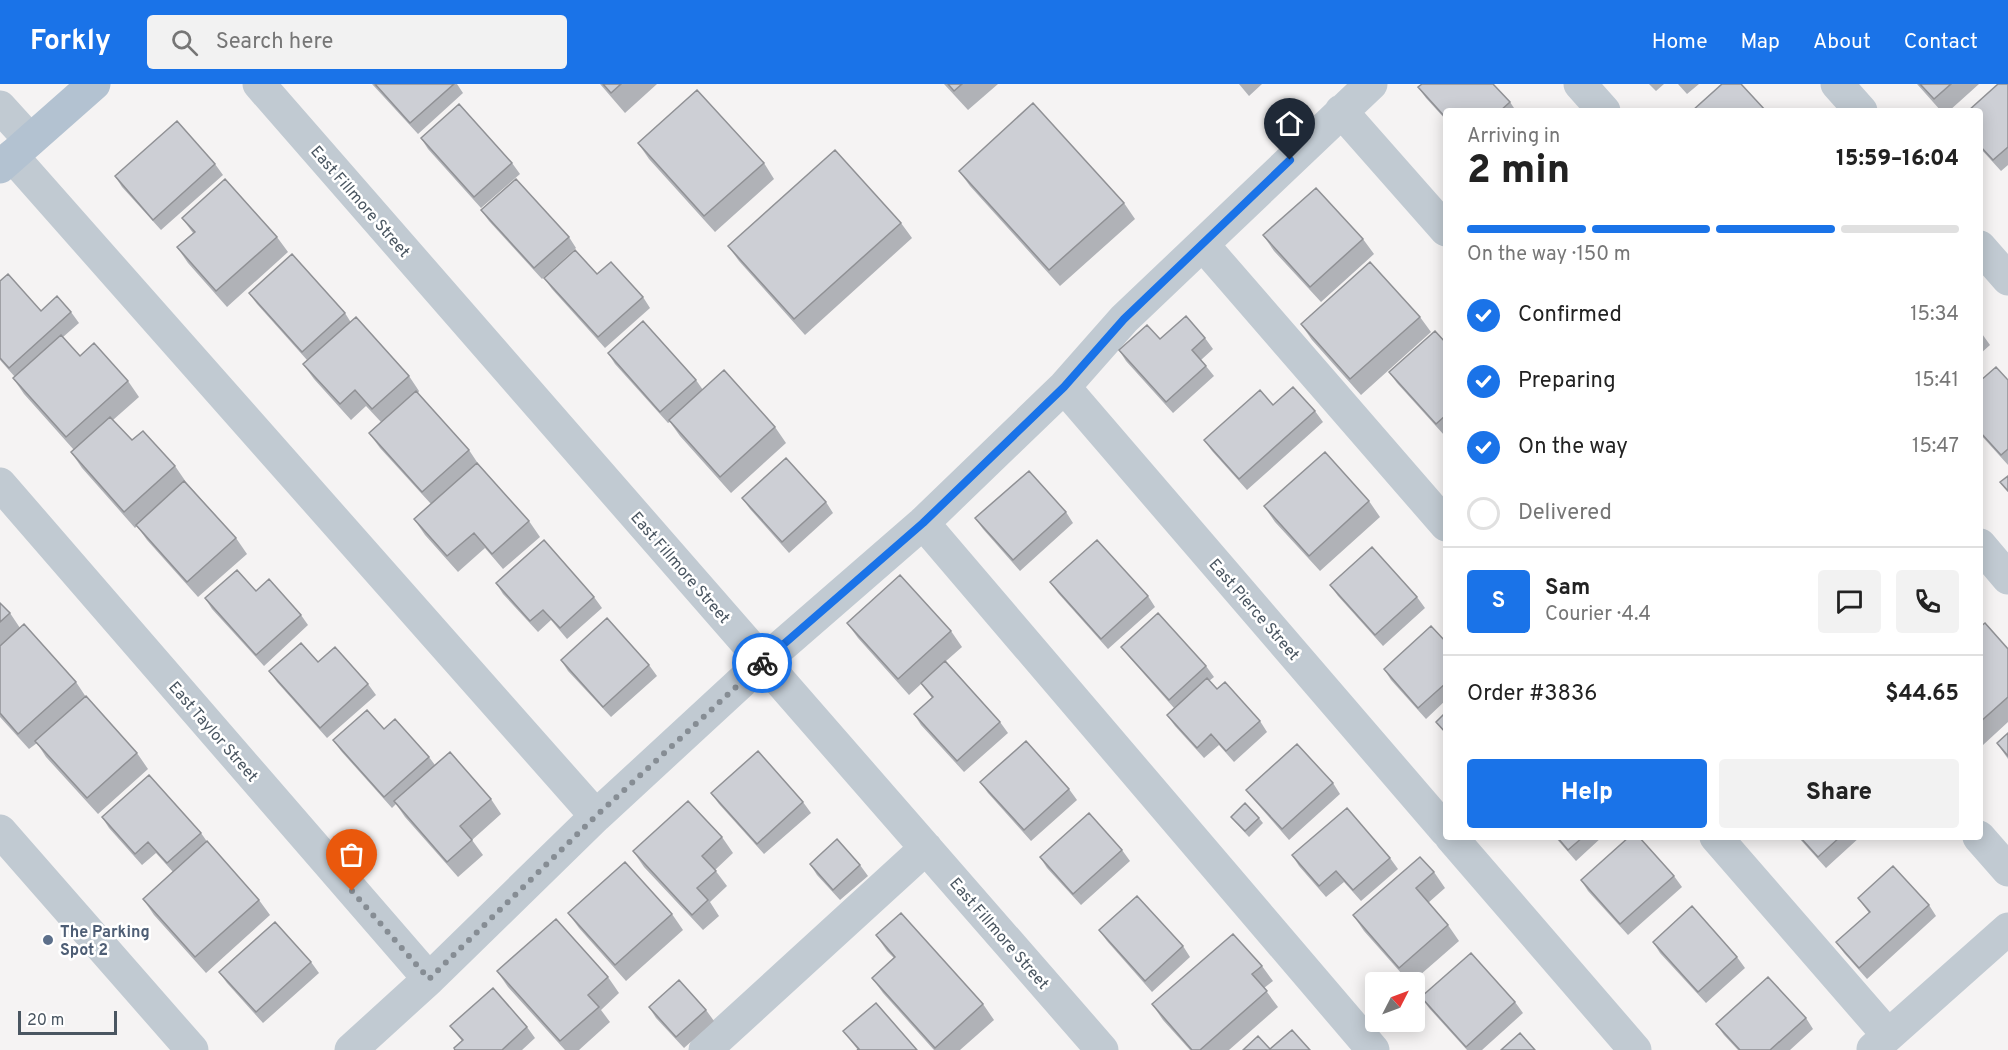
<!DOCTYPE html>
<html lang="en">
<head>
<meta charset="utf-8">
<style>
	:root { --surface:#fff; --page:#f2f2f2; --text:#222; --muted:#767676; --line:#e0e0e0; --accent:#1a73e8 }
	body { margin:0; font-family:Overpass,sans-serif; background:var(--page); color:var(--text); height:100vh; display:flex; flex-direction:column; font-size:22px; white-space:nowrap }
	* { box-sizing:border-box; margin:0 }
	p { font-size:20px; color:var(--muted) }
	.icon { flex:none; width:33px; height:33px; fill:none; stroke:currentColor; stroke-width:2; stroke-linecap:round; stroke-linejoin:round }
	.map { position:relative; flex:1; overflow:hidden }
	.panel { position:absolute; left:1443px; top:24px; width:540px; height:732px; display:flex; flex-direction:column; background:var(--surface); border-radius:6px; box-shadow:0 3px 15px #0003 }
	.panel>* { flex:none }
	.needle { width:39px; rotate:48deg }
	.controls { position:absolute; left:1365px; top:888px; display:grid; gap:12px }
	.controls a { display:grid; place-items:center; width:60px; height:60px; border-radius:6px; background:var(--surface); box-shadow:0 3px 15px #0003; font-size:30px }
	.scale { position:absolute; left:18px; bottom:15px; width:99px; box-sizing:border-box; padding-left:6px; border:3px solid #4a5661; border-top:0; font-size:16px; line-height:21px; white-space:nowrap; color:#4a5661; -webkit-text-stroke:4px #fff; paint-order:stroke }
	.pin { position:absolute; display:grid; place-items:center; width:51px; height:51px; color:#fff; margin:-62px -26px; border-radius:50% 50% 50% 0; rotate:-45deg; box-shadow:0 0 6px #0007 }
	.pin .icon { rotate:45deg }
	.courier { position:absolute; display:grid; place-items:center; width:60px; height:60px; margin:-30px; border:4px solid #1a73e8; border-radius:50%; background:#fff; color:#222; box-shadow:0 2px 8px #0007 }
	.head em { font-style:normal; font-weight:800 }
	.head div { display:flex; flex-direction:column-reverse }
	.head { display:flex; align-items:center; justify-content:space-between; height:102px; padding:0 24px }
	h1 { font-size:39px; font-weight:800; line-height:45px }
	.bar { display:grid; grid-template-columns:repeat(4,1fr); gap:9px 6px; align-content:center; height:72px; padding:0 24px }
	.bar i { height:8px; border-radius:4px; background:var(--line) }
	.bar .selected { background:var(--accent) }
	.bar p { grid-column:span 4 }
	.line { display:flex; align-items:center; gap:15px; padding:0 24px; border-top:2px solid var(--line) }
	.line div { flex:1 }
	.round { display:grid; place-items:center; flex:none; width:63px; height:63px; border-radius:6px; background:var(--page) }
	ol { padding:0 24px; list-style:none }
	li { display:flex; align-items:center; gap:18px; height:66px }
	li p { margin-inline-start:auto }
	li .icon { padding:6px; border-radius:50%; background:var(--accent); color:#fff; stroke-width:4 }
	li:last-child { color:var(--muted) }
	li i { width:33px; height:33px; border:3px solid var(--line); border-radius:50% }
	.cta { display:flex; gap:12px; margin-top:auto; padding:12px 24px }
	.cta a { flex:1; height:69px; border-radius:6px; background:var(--accent); color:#fff; font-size:24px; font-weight:800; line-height:69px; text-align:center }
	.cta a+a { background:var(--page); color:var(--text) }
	header { display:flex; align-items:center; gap:36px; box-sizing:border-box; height:84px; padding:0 30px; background:var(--accent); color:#fff }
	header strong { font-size:28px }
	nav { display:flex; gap:33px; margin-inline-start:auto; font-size:21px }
	.search { width:420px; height:54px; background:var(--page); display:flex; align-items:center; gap:15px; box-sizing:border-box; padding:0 21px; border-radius:6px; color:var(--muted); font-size:22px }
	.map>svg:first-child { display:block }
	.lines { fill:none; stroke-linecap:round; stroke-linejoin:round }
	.minor { stroke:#c1cad2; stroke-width:33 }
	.major { stroke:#b3c2d1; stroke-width:33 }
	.wall { fill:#b0b2b7 }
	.building { fill:#cdcfd5; stroke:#909195; stroke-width:1.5 }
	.done { stroke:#868d94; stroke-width:6; stroke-dasharray:0 10.8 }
	.route { stroke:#1a73e8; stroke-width:8 }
	.service-dot { fill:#5c6f8a; stroke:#fff; stroke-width:2 }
	.labels { text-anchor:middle; stroke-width:5; stroke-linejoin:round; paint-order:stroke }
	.street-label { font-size:16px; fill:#4a5661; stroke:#fff }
	.service-label { font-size:16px; font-weight:bold; fill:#4e5e75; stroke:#fff; text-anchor:start }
</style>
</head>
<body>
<header>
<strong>Forkly</strong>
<div class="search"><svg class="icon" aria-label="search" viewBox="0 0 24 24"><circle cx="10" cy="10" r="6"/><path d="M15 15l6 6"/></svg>Search here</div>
<nav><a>Home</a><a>Map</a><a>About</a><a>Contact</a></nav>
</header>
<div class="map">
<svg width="2008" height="966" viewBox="0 0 2008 966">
	<rect width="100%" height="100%" fill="#f5f3f3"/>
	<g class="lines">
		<path class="minor" d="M259,0L1102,966
			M1580,0L1604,27
			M1837,0L1861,27
			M0,23L30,56
			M1341,27L1446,146
			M12,72L596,732
			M1203,161L1446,441
			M1980,163L2008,195
			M1064,303L1446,747
			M0,400L429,895
			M923,439L1373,966
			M1980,461L2008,494
			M0,747L192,966
			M1451,753L1635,966
			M1716,753L1888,951
			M1979,753L2008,786
			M1873,965L2008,845
			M351,966L429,895L596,732L763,578L923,439L1064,303L1124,235L1371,0
			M705,966L926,764"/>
		<path class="major" d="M0,83L94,0"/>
	</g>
	<path class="wall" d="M372,0H457L463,9L418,50Z
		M600,0H657L625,29Z
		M944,0H998L968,26Z
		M1239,0H1262L1249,12Z
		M1649,0H1664L1656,7Z
		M1678,0H1699L1687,10Z
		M1917,0H1979L1949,27H1941Z
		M2008,0V81L2001,87L1980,64V27Z
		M1418,3L1510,18L1516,27H1446V36L1426,14Z
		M421,54L512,79L520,90L481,124L428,65Z
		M638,59L764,79L774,95L715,148L649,75Z
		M215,80L223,91L161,146L122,103L115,92Z
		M959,87L1124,119L1135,135L1060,202L970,102Z
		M481,126L569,153L576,164L542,195L489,137Z
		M182,134L277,153L288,168L227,223L188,179L177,163L193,149Z
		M901,139L912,154L805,251L739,177L728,162Z
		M1263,151L1363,155L1374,170L1321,218L1274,167Z
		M597,190L643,213L650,224L605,264L552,205L544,194Z
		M0,197L41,227L71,228L79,239L63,253L80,272L128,297L139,313L113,336L132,356L175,382L186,398L236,454L247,470L198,513L147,456L137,442L135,444L82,384L71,368L74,366L24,310L13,294L15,293L0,276Z
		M249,209L345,229L350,237L409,292L419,307L418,309L469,366L479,381L529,437L540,453L503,485L485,464L458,488L425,451L414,435L431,420L380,364L369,349L381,338L366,322L351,336L314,295L303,280L307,276L257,220Z
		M1420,233L1431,248L1361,311L1312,256L1301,240Z
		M1980,247L1990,261L1980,270Z
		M1205,254L1213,265L1201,276L1214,292L1173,329L1126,277L1119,266L1160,255Z
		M1446,259V349L1444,351L1397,299L1389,288Z
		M608,269L696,296L703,306L775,343L786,359L731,409L680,352L670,338L668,339L615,280Z
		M2008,296V381L1980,350V297Z
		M1273,321L1315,327L1323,338L1247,406L1212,367L1204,356Z
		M742,414L826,418L833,429L789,469L750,425Z
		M1369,417L1380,433L1320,487L1275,438L1264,422Z
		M1066,428L1073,439L1020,487L983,445L975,434Z
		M1050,498L1148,512L1155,523L1108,565L1058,509Z
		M496,499L594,513L602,524L567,555L551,536L538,548L503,510Z
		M1330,501L1417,513L1425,524L1383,562L1338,512Z
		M256,507L301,531L308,541L264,582L212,525L205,514Z
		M0,519L10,529L20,544L76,598L86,613L137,669L148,685L98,730L46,673L37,659L29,665L0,633Z
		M847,539L951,547L962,563L946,577L1000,638L1008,649L964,688L921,641L914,630L932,614L921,600L909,611L858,554Z
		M1980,543L2008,565V638L1983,661L1980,657Z
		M1446,558V616L1426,635L1391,596L1384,585Z
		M1121,563L1206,582L1214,593L1209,597L1217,605L1260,637L1267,648L1234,678L1219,661L1204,674L1175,642L1167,631L1174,624L1129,573Z
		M561,576L649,581L657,592L611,633L568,587Z
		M318,578L368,600L376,611L327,654L277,598L269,587Z
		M384,645L429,673L435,681L491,715L501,730L472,756L483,771L458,793L405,733L396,720L392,724L341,667L333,656Z
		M2008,649V675L1997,659Z
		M980,698L1069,705L1077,716L1031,757L988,709Z
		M1333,699L1340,710L1289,756L1254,716L1246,706Z
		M711,709L803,718L811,729L764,770L719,720Z
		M102,733L201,749L208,759L259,816L270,831L206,889L154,831L143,815L173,788L156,769L142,781L109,744Z
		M1231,733L1259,734L1263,739L1249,753L1235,738Z
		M722,753L733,769L715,786L727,802L710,818L719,832L703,846L644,783L633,767Z
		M1555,753H1602L1576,777Z
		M1798,753H1860L1826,784Z
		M1122,766L1130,777L1081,821L1047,784L1040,773Z
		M1292,771L1390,774L1398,785L1361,817L1344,798L1326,813L1299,782Z
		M810,780L860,781L868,792L840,816L817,791Z
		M1434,788L1445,804L1428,819L1448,841L1459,857L1412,898H1409L1364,847L1353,831Z
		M1674,792L1682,803L1628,851L1588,807L1581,796Z
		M1858,814L1929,821L1936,832L1867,895L1844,869L1836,858L1869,829Z
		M568,829L672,830L683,846L626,897L579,844Z
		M1099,846L1183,862L1190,873L1152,908L1107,857Z
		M876,851L983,920L994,936L960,966H934L883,909L872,894L894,874L887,867Z
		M1653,858L1737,873L1745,884L1706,919L1660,869Z
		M311,878L319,889L263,939L227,899L219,888Z
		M1262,882L1273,897L1264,904L1278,923L1229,966H1190L1163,936L1152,920Z
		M497,887L608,893L619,909L601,926L610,938L579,966H565L508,903Z
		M1421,913L1515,918L1523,929L1482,966H1467L1429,924Z
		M649,923L706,926L714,937L684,964L656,934Z
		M1806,934L1813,945L1790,966H1738L1724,951L1716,940Z
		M450,942L527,943L535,954L522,966H455L462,957Z
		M843,947L917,966H858Z"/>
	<path class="building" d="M375,0H454L410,39Z
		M603,0H621L611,9Z
		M948,0H962L954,7Z
		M1422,0H1493L1510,18L1500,27H1446V34L1418,3Z
		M1722,0H1741L1766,27H1692Z
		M1920,0H1951L1934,15Z
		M1998,0H2008V63L1993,76L1980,62V27H1968Z
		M697,6L764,79L704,132L638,59Z
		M1033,19L1124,119L1049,186L959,87Z
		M459,20L512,79L474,113L421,54Z
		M177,37L215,80L153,136L115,92Z
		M835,66L901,139L794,235L728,162Z
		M225,95L277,153L216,207L177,163L195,148L182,134Z
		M516,95L569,153L534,184L481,126Z
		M1316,104L1363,155L1310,203L1263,151Z
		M575,166L597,190L611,178L643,213L598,253L544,194Z
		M292,170L345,229L302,268L249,209Z
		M1370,178L1420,233L1350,295L1301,240Z
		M8,190L41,227L57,212L71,228L9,284L0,274V197Z
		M1186,232L1205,254L1192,266L1206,282L1166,318L1119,266L1147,241L1160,255Z
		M356,233L409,292L372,325L355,306L340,320L303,280Z
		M643,237L696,296L660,328L608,269Z
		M1435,247L1446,259V331L1436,340L1389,288Z
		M61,251L80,272L94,259L128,297L66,353L13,294Z
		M1996,283L2008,296V365L2001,371L1980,348V297Z
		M724,286L775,343L720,393L669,336Z
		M1293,303L1315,327L1239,395L1204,356L1260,306L1273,321Z
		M416,307L469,366L422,408L369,349Z
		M110,333L132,356L143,347L175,382L124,428L71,368Z
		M1325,368L1369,417L1309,472L1264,422Z
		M786,374L826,418L782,458L742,414Z
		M477,379L529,437L492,470L474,449L447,472L414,435Z
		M1029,387L1066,428L1013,476L975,434Z
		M2008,392V407L2000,398Z
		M184,397L236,454L187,498L136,441Z
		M544,456L594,513L560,544L543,526L530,537L496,499Z
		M1097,456L1148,512L1101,555L1050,498Z
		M1372,463L1417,513L1375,551L1330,501Z
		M237,486L256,507L269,495L301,531L256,571L205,514Z
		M900,491L951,547L898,595L847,539Z
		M0,519L10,529L0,538Z
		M1158,529L1206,582L1169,616L1121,563Z
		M607,534L649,581L603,623L561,576Z
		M1985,539L2008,565V613L1980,638V543Z
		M24,540L76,598L18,650L0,629V562Z
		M1431,542L1446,558V599L1418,624L1384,585Z
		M301,559L318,578L335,563L368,600L320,644L269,587Z
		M945,577L1000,638L957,677L914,630L933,613L921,599Z
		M1207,594L1217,605L1225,598L1260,637L1226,667L1211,650L1197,664L1167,631Z
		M86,612L137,669L87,714L35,657Z
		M367,626L384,645L395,635L429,673L384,713L333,656Z
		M1446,628V649L1436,638Z
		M2008,649V672L1997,659Z
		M1026,657L1069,705L1024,746L980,698Z
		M1297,660L1333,699L1282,745L1246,706Z
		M758,667L803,718L757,760L711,709Z
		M450,668L491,715L460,742L472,756L447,778L394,717Z
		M149,691L201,749L167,779L148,758L135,770L102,733Z
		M688,717L722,753L702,772L716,787L697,804L708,816L692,831L633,767Z
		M1245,719L1259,734L1245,747L1231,733Z
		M1347,724L1390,774L1353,806L1336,787L1319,802L1292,771Z
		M1089,729L1122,766L1073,810L1040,773Z
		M1557,753H1583L1568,766Z
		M1629,753H1639L1674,792L1620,840L1581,796Z
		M1800,753H1840L1818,773Z
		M837,755L860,781L833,806L810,780Z
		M207,757L259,816L195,873L143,815Z
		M1420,773L1434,788L1416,804L1448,841L1399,884L1353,831Z
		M625,778L672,830L615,881L568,829Z
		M1893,782L1929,821L1859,884L1836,858L1870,828L1858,814Z
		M1137,812L1183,862L1145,897L1099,846Z
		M1692,822L1737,873L1698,908L1653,858Z
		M901,829L983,920L935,964L872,894L895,873L876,851Z
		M556,835L608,893L588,911L599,923L560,957L497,887Z
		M275,838L311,878L256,928L219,888Z
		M1233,850L1262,882L1252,890L1267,907L1200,966H1192L1152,920Z
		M1471,869L1515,918L1466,963L1421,913Z
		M1768,893L1806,934L1770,966H1740L1716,940Z
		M679,896L706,926L676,953L649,923Z
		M493,904L527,943L502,966H455L454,964L463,956L450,942Z
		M876,919L917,966H857L859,965L843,947Z
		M1292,946L1310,966H1243L1258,952L1270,965Z
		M1520,949L1535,966H1501Z"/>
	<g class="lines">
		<path class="done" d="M352,807L429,895L596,732L762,579"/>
		<path class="route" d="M762,579L923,439L1064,303L1124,235L1290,76"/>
	</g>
	<circle class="service-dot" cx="48" cy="856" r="6"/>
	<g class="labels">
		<g class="street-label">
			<text transform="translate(361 117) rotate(49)" y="6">East Fillmore Street</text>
			<text transform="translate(681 483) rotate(49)" y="6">East Fillmore Street</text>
			<text transform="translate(1255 525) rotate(49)" y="6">East Pierce Street</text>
			<text transform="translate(214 647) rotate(49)" y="6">East Taylor Street</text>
			<text transform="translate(1000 849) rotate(49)" y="6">East Fillmore Street</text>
		</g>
		<g class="service-label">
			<text x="60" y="853">The Parking<tspan x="60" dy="18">Spot 2</tspan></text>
		</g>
	</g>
</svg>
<div class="controls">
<a><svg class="needle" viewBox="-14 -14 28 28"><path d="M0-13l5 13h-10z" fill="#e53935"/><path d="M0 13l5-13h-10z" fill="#767676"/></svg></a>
</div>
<div class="scale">20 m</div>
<div class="pin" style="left:352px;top:807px;background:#ea580c"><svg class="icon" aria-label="bag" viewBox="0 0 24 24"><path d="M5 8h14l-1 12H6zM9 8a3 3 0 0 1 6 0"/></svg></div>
<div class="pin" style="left:1290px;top:76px;background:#1f2937"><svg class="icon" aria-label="home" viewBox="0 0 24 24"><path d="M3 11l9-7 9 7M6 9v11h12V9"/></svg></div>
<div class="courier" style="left:762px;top:579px"><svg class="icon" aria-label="bike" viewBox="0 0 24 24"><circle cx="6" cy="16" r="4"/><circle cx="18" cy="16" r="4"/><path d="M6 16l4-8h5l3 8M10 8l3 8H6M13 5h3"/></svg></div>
<section class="panel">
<div class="head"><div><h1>2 min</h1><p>Arriving in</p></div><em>15:59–16:04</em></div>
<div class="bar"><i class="selected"></i><i class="selected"></i><i class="selected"></i><i></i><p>On the way · 150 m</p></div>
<ol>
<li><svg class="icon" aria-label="check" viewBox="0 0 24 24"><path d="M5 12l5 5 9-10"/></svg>Confirmed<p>15:34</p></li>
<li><svg class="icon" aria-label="check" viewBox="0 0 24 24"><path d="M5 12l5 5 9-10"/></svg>Preparing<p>15:41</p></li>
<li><svg class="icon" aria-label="check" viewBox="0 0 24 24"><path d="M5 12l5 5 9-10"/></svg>On the way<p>15:47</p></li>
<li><i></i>Delivered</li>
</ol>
<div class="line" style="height:108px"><b class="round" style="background:var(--accent);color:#fff">S</b><div><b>Sam</b><p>Courier · 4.4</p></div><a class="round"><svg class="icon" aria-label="chat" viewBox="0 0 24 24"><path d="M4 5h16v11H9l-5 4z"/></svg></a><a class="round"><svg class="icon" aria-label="phone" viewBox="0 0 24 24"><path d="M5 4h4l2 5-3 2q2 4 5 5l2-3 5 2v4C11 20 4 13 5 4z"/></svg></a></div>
<div class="line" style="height:78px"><div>Order #3836</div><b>$44.65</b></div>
<div class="cta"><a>Help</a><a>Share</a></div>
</section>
</div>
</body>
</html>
